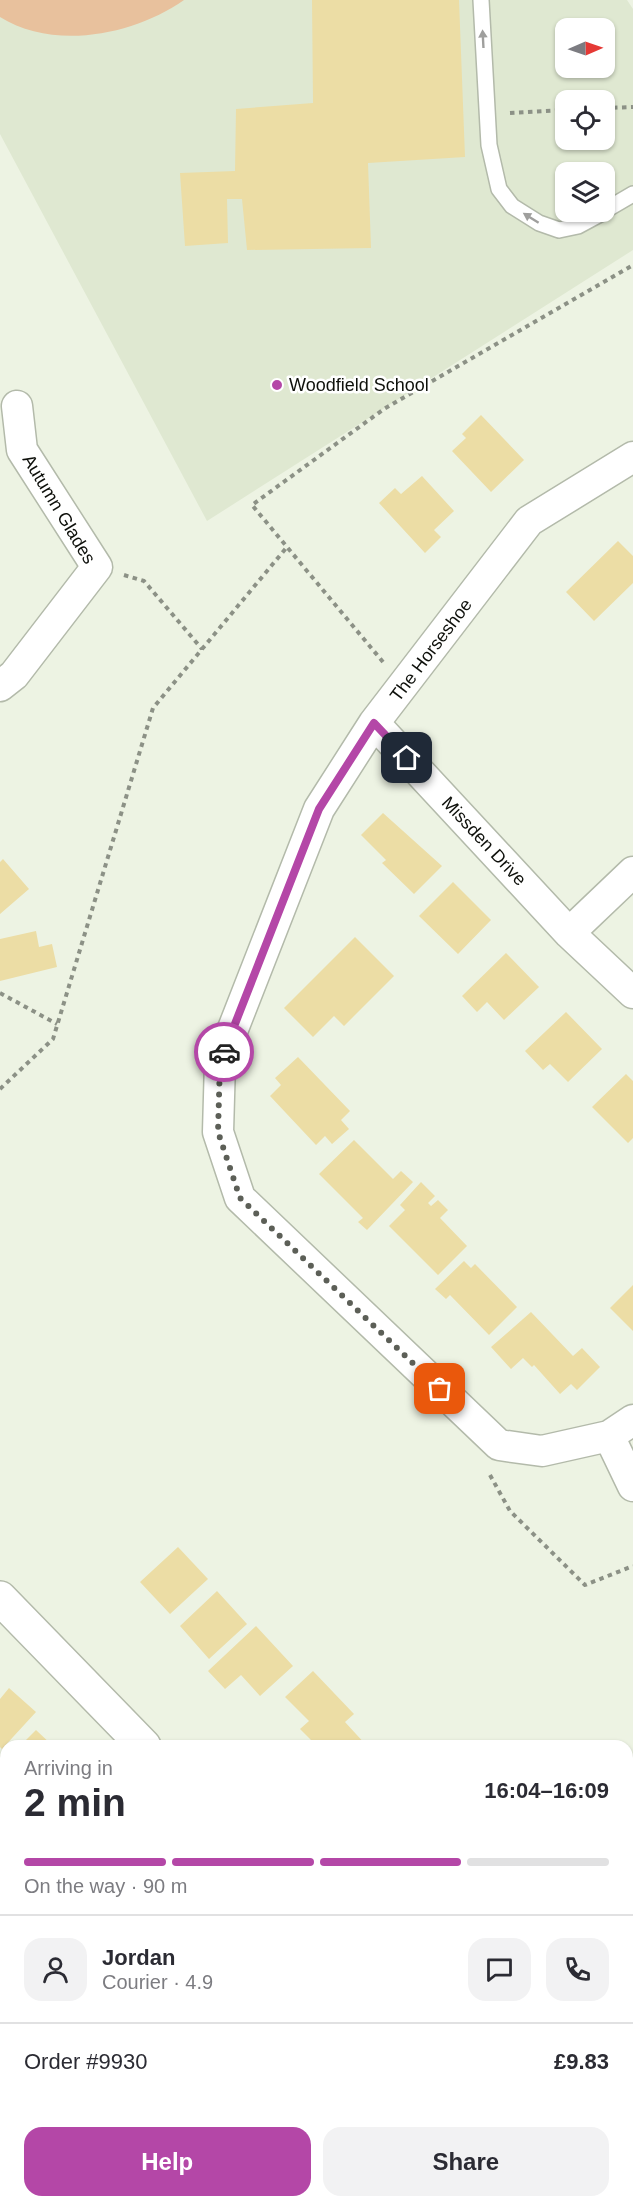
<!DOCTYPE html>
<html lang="en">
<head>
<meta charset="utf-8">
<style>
	:root { --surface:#fff; --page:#f2f2f3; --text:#2b2b33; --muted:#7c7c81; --line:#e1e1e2; --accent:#b447a7 }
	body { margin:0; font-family:Arial,sans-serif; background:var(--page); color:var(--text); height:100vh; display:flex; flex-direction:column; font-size:22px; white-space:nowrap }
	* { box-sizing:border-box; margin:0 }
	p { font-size:20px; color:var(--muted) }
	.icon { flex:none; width:33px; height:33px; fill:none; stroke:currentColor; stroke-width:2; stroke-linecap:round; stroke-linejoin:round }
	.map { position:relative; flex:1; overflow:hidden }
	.panel { position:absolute; left:0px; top:1740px; width:633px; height:468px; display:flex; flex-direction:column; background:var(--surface); border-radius:18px 18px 0 0; box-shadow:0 2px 4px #0004 }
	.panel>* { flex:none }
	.needle { width:39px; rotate:88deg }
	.controls { position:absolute; left:555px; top:18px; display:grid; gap:12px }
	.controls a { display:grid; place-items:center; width:60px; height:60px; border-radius:12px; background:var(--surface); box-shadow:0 2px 4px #0004; font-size:30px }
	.pin { position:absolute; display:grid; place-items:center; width:51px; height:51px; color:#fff; margin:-26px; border-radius:12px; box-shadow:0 3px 9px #0006 }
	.courier { position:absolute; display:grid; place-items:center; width:60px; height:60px; margin:-30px; border:4px solid #b447a7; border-radius:50%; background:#fff; color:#222; box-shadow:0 2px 8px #0007 }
	.overview em { font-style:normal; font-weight:700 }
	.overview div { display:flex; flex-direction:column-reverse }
	.overview { display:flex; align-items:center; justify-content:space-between; height:102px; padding:0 24px }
	h1 { font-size:39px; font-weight:700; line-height:45px }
	.bar { display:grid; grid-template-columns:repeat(4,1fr); gap:9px 6px; align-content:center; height:72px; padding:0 24px }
	.bar i { height:8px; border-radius:4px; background:var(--line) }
	.bar .active { background:var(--accent) }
	.bar p { grid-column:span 4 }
	.line { display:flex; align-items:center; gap:15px; padding:0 24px; border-top:2px solid var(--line) }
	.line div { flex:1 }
	.round { display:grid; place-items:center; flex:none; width:63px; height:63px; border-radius:18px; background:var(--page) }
	.cta { display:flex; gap:12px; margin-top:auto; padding:12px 24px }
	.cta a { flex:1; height:69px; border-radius:18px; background:var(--accent); color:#fff; font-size:24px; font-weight:700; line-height:69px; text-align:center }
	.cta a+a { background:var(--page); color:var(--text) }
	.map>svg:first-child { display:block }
	.built { fill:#dfe8d1; fill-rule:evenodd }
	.green { fill:#e8c19d }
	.building { fill:#ecdda5 }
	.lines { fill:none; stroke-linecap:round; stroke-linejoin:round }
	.service-casing { stroke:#b3baaa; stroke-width:18 }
	.minor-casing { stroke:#b3baaa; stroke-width:33 }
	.tertiary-casing { stroke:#b3baaa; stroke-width:36 }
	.path { stroke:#8c9186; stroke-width:4; stroke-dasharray:4.5 4.5; stroke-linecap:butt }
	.service { stroke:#fff; stroke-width:15 }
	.minor { stroke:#fff; stroke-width:30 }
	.tertiary { stroke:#fff; stroke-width:33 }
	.oneway { fill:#9f9f9d }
	.done { stroke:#5c5f57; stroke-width:6; stroke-dasharray:0 10.8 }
	.route { stroke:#b447a7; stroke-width:8 }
	.poi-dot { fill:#b447a7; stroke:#fff; stroke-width:2 }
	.labels { text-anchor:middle; stroke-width:5; stroke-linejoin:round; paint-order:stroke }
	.poi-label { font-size:18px; fill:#0e100b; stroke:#fff; text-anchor:start }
	.street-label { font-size:18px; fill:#0e100b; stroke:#fff }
</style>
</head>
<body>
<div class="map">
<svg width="633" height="2208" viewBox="0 0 633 2208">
	<rect width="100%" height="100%" fill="#edf3e3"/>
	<path class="built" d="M0,0H627L633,9V250L207,521L0,134ZM566,28H604V68H566ZM566,100H604V140H566ZM566,172H604V212H566Z"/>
	<path class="green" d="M0,0H184C134,35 54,51 0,17Z"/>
	<path class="building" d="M312,0H459L465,157L368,163L371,248L247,250L242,199H227L228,243L185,246L180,173L235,171L236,109L313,103Z
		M481,415L524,460L491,492L452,451L466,438L462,434Z
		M422,476L454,511L434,530L441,537L425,553L379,503L395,488L401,494Z
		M618,541L633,556V583L594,621L566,592Z
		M383,813L442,866L414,894L382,863L386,860L361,835Z
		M3,859L29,889L0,914V862Z
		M453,882L491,920L458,954L419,916Z
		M36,931L39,947L52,944L57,967L0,981V939Z
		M355,937L394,976L344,1026L334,1016L313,1037L284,1008Z
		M506,953L539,987L504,1020L487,1002L477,1012L462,996Z
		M566,1012L602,1049L568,1082L550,1064L543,1070L525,1051Z
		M298,1057L350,1111L341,1120L349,1129L332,1144L325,1136L316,1145L270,1096L281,1085L275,1078Z
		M626,1074L633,1081V1138L628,1143L592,1107Z
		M354,1140L393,1179L401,1171L413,1182L367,1230L358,1222L363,1218L319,1174Z
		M421,1182L435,1196L428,1203L431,1206L438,1200L448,1210L440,1218L467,1246L438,1275L389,1226L405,1210L400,1205Z
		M464,1261L471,1268L475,1264L517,1307L489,1335L450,1295L446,1299L435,1289Z
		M633,1285V1331L610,1308Z
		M531,1312L573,1356L582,1348L600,1367L577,1390L571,1384L560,1394L534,1365L532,1367L523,1358L511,1369L491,1347Z
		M178,1547L208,1579L170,1614L140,1582Z
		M217,1591L247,1624L209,1659L180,1626Z
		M256,1626L293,1666L260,1696L241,1675L225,1689L208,1671Z
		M313,1671L354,1714L345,1722L367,1746H317L300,1729L309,1721L285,1697Z
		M9,1688L36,1712L2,1749L0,1747V1699Z
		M36,1730L53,1746H20Z
		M6,1761V1783L0,1778V1767Z
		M627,1960L633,1966V2075L627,2070Z
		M0,1961L6,1967V2008L0,2013Z
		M151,2202H180L186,2208H144Z"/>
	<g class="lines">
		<g class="service-casing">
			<path id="service" d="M481,0L489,145L499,189L512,206L539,223L559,230L578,226L604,212
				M604,211L633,194
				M627,2088L632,2084"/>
		</g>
		<g class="minor-casing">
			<path id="minor" d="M633,457L529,521L374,723L319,809L220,1062L218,1132L240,1198L499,1445L542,1451L609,1436L633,1420
				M0,686L14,675L97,567L22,450L17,406
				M374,723L569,933L633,993
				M569,933L633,872
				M609,1436L633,1486
				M0,2161L6,2167
				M42,2202L48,2208"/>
		</g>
		<g class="tertiary-casing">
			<path id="tertiary" d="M0,1598L144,1746
				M627,2170L633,2163
				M594,2208L598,2202"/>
		</g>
		<path class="path" d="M604,108L633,107
			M510,113L566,110
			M124,575L144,581L202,649
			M383,662L252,505L384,409L633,265
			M0,993L57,1024
			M0,1089L53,1039L153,708L287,547
			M490,1475L510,1511L585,1585L633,1566"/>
		<use href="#service" class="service"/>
		<use href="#minor" class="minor"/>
		<use href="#tertiary" class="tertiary"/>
	</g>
	<defs><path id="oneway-solid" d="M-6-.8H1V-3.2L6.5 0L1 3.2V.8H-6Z" transform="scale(1.5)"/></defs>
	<g class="oneway">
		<use href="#oneway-solid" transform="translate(483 39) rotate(-93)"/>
		<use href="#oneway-solid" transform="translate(531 218) rotate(-148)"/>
	</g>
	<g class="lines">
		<path class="done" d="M224,1052L220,1062L218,1132L240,1198L440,1389"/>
		<path class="route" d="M224,1052L319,809L374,723L407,758"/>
	</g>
	<circle class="poi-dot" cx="277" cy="385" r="6"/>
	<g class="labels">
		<g class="poi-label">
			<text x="289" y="391">Woodfield School</text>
		</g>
		<g class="street-label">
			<text transform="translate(59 509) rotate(59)" y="6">Autumn Glades</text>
			<text transform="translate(431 650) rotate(-53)" y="6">The Horseshoe</text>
			<text transform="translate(484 841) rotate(47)" y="6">Missden Drive</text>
		</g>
	</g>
</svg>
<div class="controls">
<a><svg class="needle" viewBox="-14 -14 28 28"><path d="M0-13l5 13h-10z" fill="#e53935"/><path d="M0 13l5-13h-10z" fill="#7c7c81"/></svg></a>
<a><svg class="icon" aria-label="locate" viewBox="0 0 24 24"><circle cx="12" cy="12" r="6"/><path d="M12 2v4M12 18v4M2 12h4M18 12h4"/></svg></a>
<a><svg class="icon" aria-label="layers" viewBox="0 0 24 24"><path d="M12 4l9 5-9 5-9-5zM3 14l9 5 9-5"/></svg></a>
</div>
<div class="pin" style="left:440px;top:1389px;background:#ea580c"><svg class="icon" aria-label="bag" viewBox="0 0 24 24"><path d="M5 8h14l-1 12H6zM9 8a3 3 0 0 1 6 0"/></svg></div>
<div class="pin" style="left:407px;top:758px;background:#1f2937"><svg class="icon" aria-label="home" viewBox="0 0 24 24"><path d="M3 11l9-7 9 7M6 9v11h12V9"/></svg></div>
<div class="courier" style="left:224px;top:1052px"><svg class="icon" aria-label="car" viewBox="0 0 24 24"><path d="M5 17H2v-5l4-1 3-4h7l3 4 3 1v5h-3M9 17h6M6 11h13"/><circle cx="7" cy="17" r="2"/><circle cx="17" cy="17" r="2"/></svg></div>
<section class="panel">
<div class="overview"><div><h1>2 min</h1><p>Arriving in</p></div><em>16:04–16:09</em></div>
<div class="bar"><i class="active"></i><i class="active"></i><i class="active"></i><i></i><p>On the way · 90 m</p></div>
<div class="line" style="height:108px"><a class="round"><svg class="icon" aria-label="person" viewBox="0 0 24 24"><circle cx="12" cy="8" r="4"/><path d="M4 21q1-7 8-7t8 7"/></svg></a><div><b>Jordan</b><p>Courier · 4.9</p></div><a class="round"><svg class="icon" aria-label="chat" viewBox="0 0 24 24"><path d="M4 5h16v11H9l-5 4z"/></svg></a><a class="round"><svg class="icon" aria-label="phone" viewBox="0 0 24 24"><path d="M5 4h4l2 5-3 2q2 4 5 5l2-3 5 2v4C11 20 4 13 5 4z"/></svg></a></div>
<div class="line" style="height:78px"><div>Order #9930</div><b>£9.83</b></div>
<div class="cta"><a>Help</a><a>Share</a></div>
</section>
</div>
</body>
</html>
